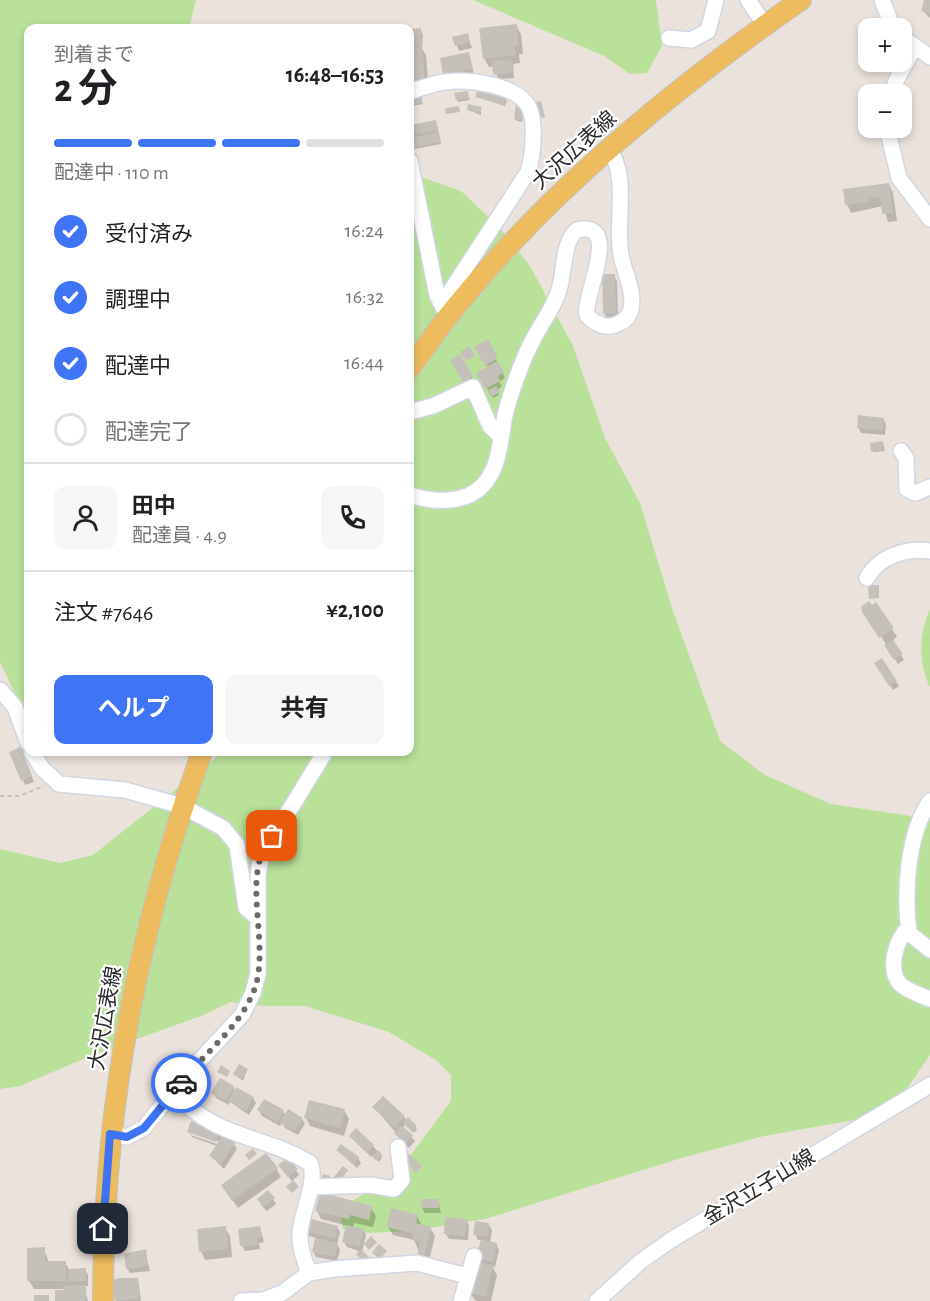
<!DOCTYPE html>
<html lang="ja">
<head>
<meta charset="utf-8">
<style>
	:root { --surface:#fff; --page:#f6f6f6; --text:#202124; --muted:#757577; --line:#e0e0e0; --accent:#3e74f5 }
	body { margin:0; font-family:"Alegreya Sans","Noto Sans JP",sans-serif; background:var(--page); color:var(--text); height:100vh; display:flex; flex-direction:column; font-size:22px; white-space:nowrap }
	* { box-sizing:border-box; margin:0 }
	p { font-size:20px; color:var(--muted) }
	.icon { flex:none; width:33px; height:33px; fill:none; stroke:currentColor; stroke-width:2; stroke-linecap:round; stroke-linejoin:round }
	.map { position:relative; flex:1; overflow:hidden }
	.panel { position:absolute; left:24px; top:24px; width:390px; height:732px; display:flex; flex-direction:column; background:var(--surface); border-radius:12px; box-shadow:0 3px 9px #0003 }
	.panel>* { flex:none }
	.buttons { position:absolute; left:858px; top:18px; display:grid; gap:12px }
	.buttons a { display:grid; place-items:center; width:54px; height:54px; border-radius:12px; background:var(--surface); box-shadow:0 3px 9px #0003; font-size:30px }
	.pin { position:absolute; display:grid; place-items:center; width:51px; height:51px; color:#fff; margin:-26px; border-radius:12px; box-shadow:0 3px 9px #0006 }
	.courier { position:absolute; display:grid; place-items:center; width:60px; height:60px; margin:-30px; border:4px solid #3e74f5; border-radius:50%; background:#fff; color:#222; box-shadow:0 2px 8px #0007 }
	.head em { font-style:normal; font-weight:700 }
	.head div { display:flex; flex-direction:column-reverse }
	.head { display:flex; align-items:center; justify-content:space-between; height:102px; padding:0 30px }
	h1 { font-size:39px; font-weight:700; line-height:45px }
	.bar { display:grid; grid-template-columns:repeat(4,1fr); gap:9px 6px; align-content:center; height:72px; padding:0 30px }
	.bar i { height:8px; border-radius:4px; background:var(--line) }
	.bar .active { background:var(--accent) }
	.bar p { grid-column:span 4 }
	.line { display:flex; align-items:center; gap:15px; padding:0 30px; border-top:2px solid var(--line) }
	.line div { flex:1 }
	.round { display:grid; place-items:center; flex:none; width:63px; height:63px; border-radius:12px; background:var(--page) }
	ol { padding:0 30px; list-style:none }
	li { display:flex; align-items:center; gap:18px; height:66px }
	li p { margin-inline-start:auto }
	li .icon { padding:6px; border-radius:50%; background:var(--accent); color:#fff; stroke-width:4 }
	li:last-child { color:var(--muted) }
	li i { width:33px; height:33px; border:3px solid var(--line); border-radius:50% }
	.primary-button { display:flex; gap:12px; margin-top:auto; padding:12px 30px }
	.primary-button a { flex:1; height:69px; border-radius:12px; background:var(--accent); color:#fff; font-size:24px; font-weight:700; line-height:69px; text-align:center }
	.primary-button a+a { background:var(--page); color:var(--text) }
	.map>svg:first-child { display:block }
	.green { fill:#b9e199 }
	.shadow { fill:#0003; fill-rule:evenodd }
	.building { fill:#c6c0bb }
	.lines { fill:none; stroke-linecap:round; stroke-linejoin:round }
	.minor-casing { stroke:#d0d6e2; stroke-width:18 }
	.major-casing { stroke:#c3c3c3; stroke-width:22 }
	.path { stroke:#c3c3c3; stroke-width:2; stroke-dasharray:4.5 3; stroke-linecap:butt }
	.minor { stroke:#fff; stroke-width:15 }
	.major { stroke:#edbc5f; stroke-width:20 }
	.done { stroke:#6d6a67; stroke-width:6; stroke-dasharray:0 10.8 }
	.route { stroke:#3e74f5; stroke-width:8 }
	.labels { text-anchor:middle; stroke-width:4.5; stroke-linejoin:round; paint-order:stroke }
	.street-label { font-size:21px; fill:#292929; stroke:#fff }
</style>
</head>
<body>
<div class="map">
<svg width="930" height="1301" viewBox="0 0 930 1301">
	<rect width="100%" height="100%" fill="#ebe3db"/>
	<path class="green" d="M0,0H196L189,28H28V708L15,693L0,662Z
		M473,0H656L662,46L647,73L630,74L604,56Z
		M410,173L461,191L498,226L530,266L573,346L605,438L640,503L673,611L720,741L765,775L831,804L930,819V1055L899,1100L865,1118L764,1136L685,1157L485,1219L411,1231L367,1233L343,1229L340,1216L350,1202L396,1175L451,1101V1075L437,1061L389,1032L305,1006H263L231,1002L201,1016L95,1054L20,1086L0,1089V849L60,863L93,855L223,752H410Z
		M930,609V687C918,664 919,633 930,609Z"/>
	<path class="shadow" d="M926,0H930V18L923,11Z
		M516,26L521,34L523,54H519L520,63L513,64L514,78L498,79L494,66L489,67L484,58Z
		M420,29L423,35L422,49L426,55L429,92L410,85V30Z
		M467,35L472,48L459,51L454,38Z
		M468,53L474,74L448,80L445,74Z
		M467,93L470,100L458,102L457,100Z
		M477,97L505,99L507,101L505,106Z
		M421,98L423,104L411,106L410,99Z
		M481,108V115L468,110Z
		M524,108L522,122L517,121L515,119Z
		M437,124L441,144L414,149L412,134Z
		M889,184L893,193L897,221L888,222L883,206L851,213L847,204Z
		M614,276L617,281L618,318L607,319L604,313Z
		M487,341L505,378L499,382L502,386L497,390L499,395L493,398L478,374L488,368L476,348Z
		M460,356L475,382L467,386L452,360Z
		M883,419L886,424L885,435L861,433L858,427Z
		M883,443L885,451L873,452L872,450Z
		M863,607L892,629L897,637L892,641L904,660L898,664Z
		M882,660L899,686L893,690L876,664Z
		M23,754L34,782L25,785L23,780Z
		M247,1070L243,1081L234,1074Z
		M233,1087L235,1091L253,1098L256,1103L249,1115L230,1102L229,1105L216,1098L213,1093Z
		M383,1098L417,1129L414,1133L405,1124L403,1128L415,1141L409,1148L374,1107Z
		M259,1110L283,1111L286,1116L302,1119L305,1124L298,1135L285,1128L282,1123L280,1126L262,1116Z
		M344,1110L349,1119L344,1136L310,1126L306,1118Z
		M192,1123L219,1132L222,1138L234,1144L237,1149L224,1169L211,1156L217,1146L192,1137L189,1132ZM191,1132L224,1143L223,1146L191,1135Z
		M351,1137L373,1146L382,1157L379,1162L373,1155L371,1157Z
		M338,1151L358,1158L361,1163L357,1168Z
		M276,1168L281,1177L238,1208L228,1194Z
		M296,1170L299,1175L292,1181L283,1171Z
		M273,1199L276,1204L267,1211L261,1205Z
		M438,1200L441,1213H425L422,1208Z
		M371,1208L376,1216L373,1227L354,1223L353,1228L363,1230L366,1235L362,1252L347,1247L344,1242L348,1226L321,1219L317,1211Z
		M417,1216L422,1226L430,1228L435,1236L428,1265L424,1264L414,1240L393,1235L388,1227Z
		M466,1220L469,1225L468,1240L449,1239L446,1234Z
		M489,1225L492,1230L490,1243L496,1244L499,1250L495,1267L492,1266L497,1275L491,1301H476L469,1292L481,1264L478,1258L482,1240H478L475,1234Z
		M337,1227L340,1232L337,1244L340,1250L337,1261L316,1257L313,1251L316,1238L309,1236L306,1231Z
		M225,1228L230,1236L232,1257L205,1260L201,1251Z
		M260,1228L264,1242L259,1243L260,1249L245,1251L242,1246Z
		M44,1249L49,1263L65,1262L69,1270H85L88,1275V1286H84L88,1301H57L64,1289H34L29,1281Z
		M145,1251L150,1271L130,1273L127,1268Z
		M138,1279L141,1301H116L115,1300Z"/>
	<path class="building" d="M924,0H930V14L921,11Z
		M517,24L519,46H515L516,55L483,59L479,28Z
		M421,28L422,44L410,45V29Z
		M468,33L470,42L455,46L452,37Z
		M422,45L425,84L410,85V46Z
		M469,52L473,69L443,75L440,58Z
		M511,59L513,73L493,75L492,61Z
		M468,91L469,98L456,100L454,93Z
		M477,91L506,98L505,105L475,97Z
		M422,96V103L410,104V98Z
		M541,101L545,117L537,119L532,103Z
		M468,104L482,107L480,113L467,110Z
		M516,104L524,105L521,120L514,119Z
		M459,106L460,112L446,114L445,108Z
		M436,120L438,130L410,135V125Z
		M439,132L441,142L412,148L410,138Z
		M889,183L893,213L882,214L880,197L868,199L869,202L845,205L843,189Z
		M602,274H615L616,313L603,314Z
		M488,339L498,358L485,366L474,347Z
		M470,346L475,356L466,361L460,352Z
		M460,354L473,376L463,382L450,360Z
		M497,361L504,372L498,376L500,381L485,389L476,373Z
		M496,386L500,392L491,397L487,391Z
		M858,415L884,418L883,430L857,428Z
		M883,441L884,450L871,451L870,443Z
		M868,585H879V598L869,599Z
		M869,601L872,605L876,602L894,628L879,638L862,612L861,607Z
		M893,640L903,654L894,660L884,645Z
		M882,658L897,681L889,686L874,663Z
		M21,747L32,776L21,781L9,752Z
		M287,826L291,829L286,837L282,834Z
		M239,1064L248,1069L241,1079L233,1074Z
		M221,1065L230,1071L227,1077L217,1072Z
		M220,1078L234,1086L225,1101L211,1093Z
		M236,1087L254,1097L246,1111L228,1101Z
		M383,1096L405,1116L395,1128L372,1107Z
		M264,1099L284,1110L277,1122L257,1110Z
		M309,1100L345,1109L340,1128L304,1118Z
		M288,1109L303,1118L295,1131L280,1123Z
		M408,1117L417,1126L412,1132L403,1123Z
		M191,1121L220,1131L216,1142L187,1132Z
		M401,1125L413,1135L405,1144L394,1133Z
		M356,1128L374,1145L367,1153L349,1136Z
		M223,1135L235,1143L221,1164L209,1156Z
		M341,1144L359,1157L354,1164L336,1150Z
		M253,1148L257,1154L249,1160L245,1155Z
		M378,1150L382,1154L377,1161L372,1157Z
		M266,1153L278,1168L232,1201L221,1185Z
		M409,1154L422,1166L416,1173L403,1160Z
		M288,1158L298,1169L288,1177L278,1165Z
		M343,1166L348,1170L339,1182L333,1178Z
		M323,1174L330,1176L329,1181L321,1179Z
		M293,1180L299,1187L292,1193L286,1187Z
		M268,1190L275,1198L263,1207L257,1199Z
		M320,1192L372,1206L369,1220L350,1215L349,1219L315,1211Z
		M421,1199H439V1208H421Z
		M391,1208L418,1215L416,1223L431,1227L424,1257L417,1256L420,1242L412,1240L414,1234L386,1227Z
		M445,1217L467,1219L465,1236L444,1234Z
		M308,1218L338,1226L335,1238L305,1231Z
		M475,1221L489,1223L488,1236L473,1235Z
		M346,1225L364,1229L360,1247L342,1242Z
		M226,1226L228,1249L199,1252L197,1229Z
		M260,1226L262,1237L257,1238L258,1245L240,1246L238,1229Z
		M371,1236L377,1242L369,1250L364,1244Z
		M315,1238L338,1243L335,1257L312,1252Z
		M481,1239L497,1243L493,1262L476,1258Z
		M379,1244L387,1251L380,1259L372,1253Z
		M45,1247V1261H66V1281H27V1248Z
		M146,1249L148,1266L126,1269L124,1254Z
		M361,1249L371,1259L366,1264L356,1254Z
		M475,1261L493,1265L486,1297L468,1292Z
		M86,1268V1281H68V1269Z
		M119,1278H138L139,1299L114,1300L113,1280Z
		M86,1285V1301H55V1290H63V1286Z
		M34,1295H49V1301H34Z"/>
	<g class="lines">
		<g class="minor-casing">
			<path id="minor" d="M748,0L765,25
				M882,0L893,28
				M902,37L930,57
				M669,38L691,40L708,31L716,0
				M410,91C422,89 433,83 445,82C469,79 512,84 527,104C537,118 533,157 528,172L446,298L440,302
				M892,94L896,81L914,48
				M887,128L899,178L930,219
				M410,161L437,295L445,311
				M410,412L433,406L473,387L490,426L500,436
				M901,451L906,458L907,489L915,493L930,487
				M410,495C432,502 465,505 483,485C502,466 500,431 507,407C514,384 522,359 534,338C542,322 554,308 559,290C565,272 562,242 577,230C624,220 582,297 587,315C593,322 601,327 611,326C620,324 629,319 631,309C635,291 624,272 621,255C615,222 629,179 610,150
				M867,578C879,556 906,548 930,551
				M0,690L15,707L28,743
				M32,752L42,768L59,784L125,790L182,806L223,828L237,845L246,908L258,918
				M930,801C907,834 904,894 909,933L930,950
				M909,927C896,939 887,969 900,984C907,991 921,995 930,999
				M174,1092C215,1139 261,1134 310,1163C318,1181 302,1210 300,1232C299,1247 304,1259 309,1273
				M110,1134L127,1137L144,1128L188,1073L242,1015L253,993L258,974V875L261,857L266,843L292,806L325,752
				M312,1187L370,1185L394,1189L402,1180L398,1147
				M241,1301L263,1300L282,1293L309,1273L334,1269L417,1263L467,1276
				M461,1301L474,1256
				M597,1301L640,1262L671,1240L930,1085"/>
		</g>
		<g class="major-casing">
			<path id="major" d="M410,368C426,347 441,324 459,303C552,188 680,84 801,0
				M103,1301C103,1108 137,933 202,752"/>
		</g>
		<path class="path" d="M0,796H19L44,786"/>
		<use href="#minor" class="minor"/>
		<use href="#major" class="major"/>
	</g>
	<g class="lines">
		<path class="done" d="M181,1083C204,1053 238,1029 253,993C273,946 238,877 272,836"/>
		<path class="route" d="M103,1229L110,1134L127,1137L144,1128L181,1083"/>
	</g>
	<g class="labels">
		<g class="street-label">
			<text transform="translate(574 150) rotate(-42)" y="7">大沢広表線</text>
			<text transform="translate(105 1018) rotate(-80)" y="7">大沢広表線</text>
			<text transform="translate(759 1187) rotate(-31)" y="7">金沢立子山線</text>
		</g>
	</g>
</svg>
<div class="buttons">
<a>+</a>
<a>−</a>
</div>
<div class="pin" style="left:272px;top:836px;background:#ea580c"><svg class="icon" aria-label="bag" viewBox="0 0 24 24"><path d="M5 8h14l-1 12H6zM9 8a3 3 0 0 1 6 0"/></svg></div>
<div class="pin" style="left:103px;top:1229px;background:#1f2937"><svg class="icon" aria-label="home" viewBox="0 0 24 24"><path d="M3 11l9-7 9 7M6 9v11h12V9"/></svg></div>
<div class="courier" style="left:181px;top:1083px"><svg class="icon" aria-label="car" viewBox="0 0 24 24"><path d="M5 17H2v-5l4-1 3-4h7l3 4 3 1v5h-3M9 17h6M6 11h13"/><circle cx="7" cy="17" r="2"/><circle cx="17" cy="17" r="2"/></svg></div>
<section class="panel">
<div class="head"><div><h1>2 分</h1><p>到着まで</p></div><em>16:48–16:53</em></div>
<div class="bar"><i class="active"></i><i class="active"></i><i class="active"></i><i></i><p>配達中 · 110 m</p></div>
<ol>
<li><svg class="icon" aria-label="check" viewBox="0 0 24 24"><path d="M5 12l5 5 9-10"/></svg>受付済み<p>16:24</p></li>
<li><svg class="icon" aria-label="check" viewBox="0 0 24 24"><path d="M5 12l5 5 9-10"/></svg>調理中<p>16:32</p></li>
<li><svg class="icon" aria-label="check" viewBox="0 0 24 24"><path d="M5 12l5 5 9-10"/></svg>配達中<p>16:44</p></li>
<li><i></i>配達完了</li>
</ol>
<div class="line" style="height:108px"><a class="round"><svg class="icon" aria-label="person" viewBox="0 0 24 24"><circle cx="12" cy="8" r="4"/><path d="M4 21q1-7 8-7t8 7"/></svg></a><div><b>田中</b><p>配達員 · 4.9</p></div><a class="round"><svg class="icon" aria-label="phone" viewBox="0 0 24 24"><path d="M5 4h4l2 5-3 2q2 4 5 5l2-3 5 2v4C11 20 4 13 5 4z"/></svg></a></div>
<div class="line" style="height:78px"><div>注文 #7646</div><b>¥2,100</b></div>
<div class="primary-button"><a>ヘルプ</a><a>共有</a></div>
</section>
</div>
</body>
</html>
